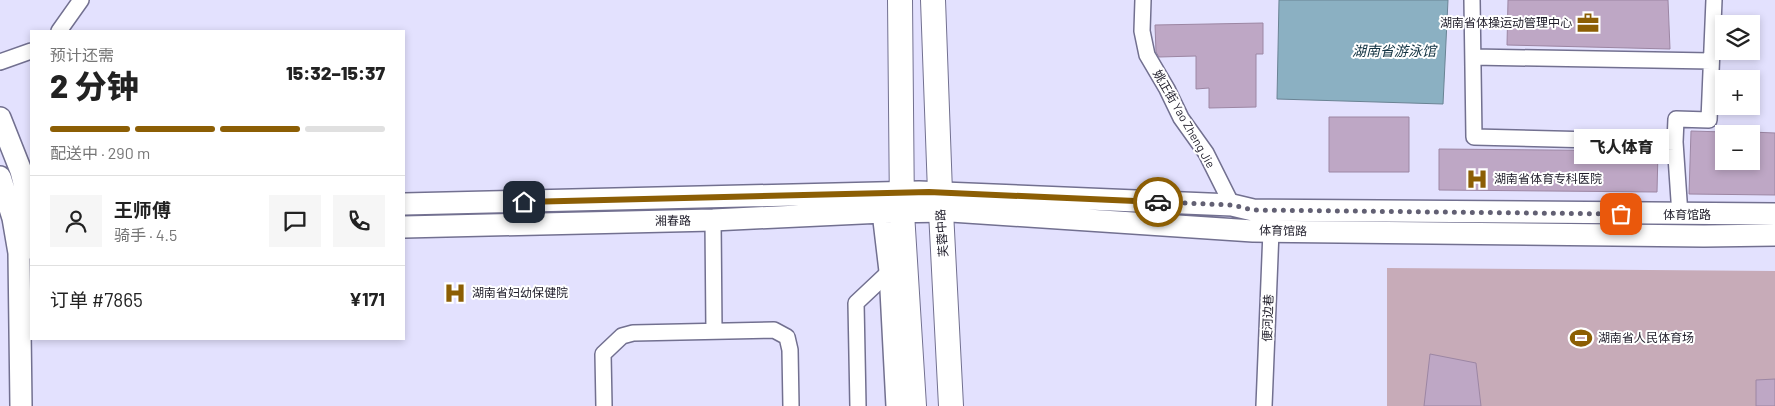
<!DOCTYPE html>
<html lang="zh">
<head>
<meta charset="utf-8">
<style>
	:root { --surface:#fff; --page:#f6f6f6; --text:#222; --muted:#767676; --line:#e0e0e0; --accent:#8c5e04 }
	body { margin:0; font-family:Barlow,"Noto Sans SC",sans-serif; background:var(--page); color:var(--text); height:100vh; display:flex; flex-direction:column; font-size:19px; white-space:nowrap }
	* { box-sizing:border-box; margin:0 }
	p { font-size:16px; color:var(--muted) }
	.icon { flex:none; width:28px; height:28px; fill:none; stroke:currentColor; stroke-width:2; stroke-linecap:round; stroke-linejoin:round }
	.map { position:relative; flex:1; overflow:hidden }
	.sheet { position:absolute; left:30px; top:30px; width:375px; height:310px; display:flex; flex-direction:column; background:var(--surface); border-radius:0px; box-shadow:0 2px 8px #0003 }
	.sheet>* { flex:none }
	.fabs { position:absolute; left:1715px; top:15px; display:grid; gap:10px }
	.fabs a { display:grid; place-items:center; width:45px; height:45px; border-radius:0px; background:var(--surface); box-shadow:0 2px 8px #0003; font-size:25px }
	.pin { position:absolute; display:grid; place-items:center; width:42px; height:42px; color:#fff; margin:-21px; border-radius:10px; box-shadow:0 2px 8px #0006 }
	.courier { position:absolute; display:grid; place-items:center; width:50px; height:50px; margin:-25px; border:4px solid #8c5e04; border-radius:50%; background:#fff; color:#222; box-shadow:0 1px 6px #0007 }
	.bubble { position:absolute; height:35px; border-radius:0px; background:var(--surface); box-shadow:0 2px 8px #0003; font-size:16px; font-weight:800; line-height:35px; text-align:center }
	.overview em { font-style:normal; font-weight:800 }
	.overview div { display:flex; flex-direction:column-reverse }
	.overview { display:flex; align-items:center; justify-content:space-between; height:85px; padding:0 20px }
	h1 { font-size:32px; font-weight:800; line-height:38px }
	.bar { display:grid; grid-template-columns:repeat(4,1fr); gap:8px 5px; align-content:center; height:60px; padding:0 20px }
	.bar i { height:6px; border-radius:4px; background:var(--line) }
	.bar .current { background:var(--accent) }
	.bar p { grid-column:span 4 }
	.line { display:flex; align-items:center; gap:12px; padding:0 20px; border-top:1px solid var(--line) }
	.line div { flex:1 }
	.round { display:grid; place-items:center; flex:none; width:52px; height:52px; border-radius:0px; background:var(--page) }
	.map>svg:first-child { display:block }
	.green { fill:#c7abb8 }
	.water { fill:#8bb0c2; stroke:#6a8394 }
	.building { fill:#bea7c5; stroke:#9c86a3 }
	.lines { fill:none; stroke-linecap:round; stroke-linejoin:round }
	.street-casing { stroke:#727090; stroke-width:18 }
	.secondary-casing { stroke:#727090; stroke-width:24 }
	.primary-casing { stroke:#727090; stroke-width:26 }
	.street { stroke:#fff; stroke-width:15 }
	.secondary { stroke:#fff; stroke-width:21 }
	.primary { stroke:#fff; stroke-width:24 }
	.done { stroke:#626073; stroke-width:5; stroke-dasharray:0 9 }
	.route { stroke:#8c5e04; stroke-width:6 }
	.labels { text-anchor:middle; stroke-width:4; stroke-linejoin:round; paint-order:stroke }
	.poi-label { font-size:12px; fill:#1d1b28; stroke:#fff; text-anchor:start }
	.street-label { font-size:12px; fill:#1d1b28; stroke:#fff }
	.water-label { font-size:14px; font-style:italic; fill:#103140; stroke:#fff }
</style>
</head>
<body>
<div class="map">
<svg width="1775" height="406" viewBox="0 0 1775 406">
	<rect width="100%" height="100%" fill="#e3e1fe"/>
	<path class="green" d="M1387,268L1775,271V406H1387Z"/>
	<path class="water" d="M1279,0H1448L1443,104L1277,99Z"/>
	<path class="building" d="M1508,0H1668L1670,49L1507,45Z
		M1263,23V54H1256V107L1209,108V88L1196,89V56L1159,57L1156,52L1155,25Z
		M1329,117H1409V172H1329Z
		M1691,131L1724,132V161H1751V132L1775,133V195L1689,194Z
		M1439,149L1658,151L1657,192L1439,190Z
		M1430,354L1476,363L1481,406H1424Z
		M1775,379V406H1756V380Z"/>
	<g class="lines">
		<g class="street-casing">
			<path id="street" d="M1143,0L1142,31L1147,55L1167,89L1181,118L1206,153L1232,205
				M1472,0L1474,137L1675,142
				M59,31L81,0
				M1473,57L1711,61
				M0,62L31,51
				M1680,215L1675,142L1676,119L1709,120L1714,0
				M713,220L714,331
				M604,406L603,354L622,336L633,333L774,330L787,337L790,350L791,406
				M858,406L856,303L890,271
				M1264,406L1271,231"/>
		</g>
		<g class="secondary-casing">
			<path id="secondary" d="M0,118L21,171L27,195L31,248
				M0,177L13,218L19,253L21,406
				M404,204L919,192L1232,205L1253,210L1775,214
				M883,212L890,271L897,406
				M404,227L713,220L883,212L951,211L1253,231L1704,236L1775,235"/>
		</g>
		<g class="primary-casing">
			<path id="primary" d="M900,0L902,213L914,406
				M933,0L940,192L951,406"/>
		</g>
		<use href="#street" class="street"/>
		<use href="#secondary" class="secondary"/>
		<use href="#primary" class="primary"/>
	</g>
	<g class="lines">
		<path class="done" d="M1158,202L1232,205L1253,210L1621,214"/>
		<path class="route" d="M524,202L929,192L1158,202"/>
	</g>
	<defs>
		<g id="office-bare" transform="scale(1.725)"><path d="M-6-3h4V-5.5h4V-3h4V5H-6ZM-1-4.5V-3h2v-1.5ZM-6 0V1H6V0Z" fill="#8c5e04" stroke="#fff" stroke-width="2.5" paint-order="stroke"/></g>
		<g id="hospital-bare" transform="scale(1.725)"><path d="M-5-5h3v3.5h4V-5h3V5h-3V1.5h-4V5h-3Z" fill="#8c5e04" stroke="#fff" stroke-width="2.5" paint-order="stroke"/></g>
		<g id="stadium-bare" transform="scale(1.725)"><path d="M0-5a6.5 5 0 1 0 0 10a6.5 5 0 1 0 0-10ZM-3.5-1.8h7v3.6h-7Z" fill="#8c5e04" stroke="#fff" stroke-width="2.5" paint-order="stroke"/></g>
	</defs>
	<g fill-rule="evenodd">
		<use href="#office-bare" x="1588" y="23"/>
		<use href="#hospital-bare" x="1477" y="179"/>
		<use href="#hospital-bare" x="455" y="293"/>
		<use href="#stadium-bare" x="1581" y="338"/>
	</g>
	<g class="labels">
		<g class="poi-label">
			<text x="1572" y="27" text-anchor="end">湖南省体操运动管理中心</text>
			<text x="1494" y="183">湖南省体育专科医院</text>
			<text x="472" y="297">湖南省妇幼保健院</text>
			<text x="1598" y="342">湖南省人民体育场</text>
		</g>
		<g class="street-label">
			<text transform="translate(1184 119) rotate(60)" y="4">姚正街 Yao Zheng Jie</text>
			<text x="1687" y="219">体育馆路</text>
			<text transform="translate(673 221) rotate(-1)" y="4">湘春路</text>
			<text transform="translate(1283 231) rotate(1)" y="4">体育馆路</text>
			<text transform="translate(942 233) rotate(-94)" y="4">芙蓉中路</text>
			<text transform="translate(1268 318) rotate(-88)" y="4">便河边巷</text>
		</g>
		<g class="water-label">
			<text x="1394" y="56">湖南省游泳馆</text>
		</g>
	</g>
</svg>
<div class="fabs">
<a><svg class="icon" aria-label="layers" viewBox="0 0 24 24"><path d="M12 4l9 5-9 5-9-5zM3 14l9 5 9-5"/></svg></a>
<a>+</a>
<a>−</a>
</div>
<div class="pin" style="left:1621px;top:214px;background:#ea580c"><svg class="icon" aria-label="bag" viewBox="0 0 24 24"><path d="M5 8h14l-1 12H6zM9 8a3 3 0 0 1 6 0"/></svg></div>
<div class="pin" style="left:524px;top:202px;background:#1f2937"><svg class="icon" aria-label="home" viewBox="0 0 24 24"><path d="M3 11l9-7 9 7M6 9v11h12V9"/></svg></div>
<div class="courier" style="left:1158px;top:202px"><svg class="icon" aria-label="car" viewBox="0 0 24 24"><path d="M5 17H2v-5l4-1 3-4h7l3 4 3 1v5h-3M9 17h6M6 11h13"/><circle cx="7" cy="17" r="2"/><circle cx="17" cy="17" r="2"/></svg></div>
<div class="bubble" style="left:1574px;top:129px;width:95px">飞人体育</div>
<section class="sheet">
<div class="overview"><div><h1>2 分钟</h1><p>预计还需</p></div><em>15:32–15:37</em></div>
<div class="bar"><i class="current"></i><i class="current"></i><i class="current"></i><i></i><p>配送中 · 290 m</p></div>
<div class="line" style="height:90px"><a class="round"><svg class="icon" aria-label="person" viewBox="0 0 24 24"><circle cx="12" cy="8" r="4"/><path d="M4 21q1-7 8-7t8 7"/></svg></a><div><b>王师傅</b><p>骑手 · 4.5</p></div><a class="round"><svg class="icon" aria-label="chat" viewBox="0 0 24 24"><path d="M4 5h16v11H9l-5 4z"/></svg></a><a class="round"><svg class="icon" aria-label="phone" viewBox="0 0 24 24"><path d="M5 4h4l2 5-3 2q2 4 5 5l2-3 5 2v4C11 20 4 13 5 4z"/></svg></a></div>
<div class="line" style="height:65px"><div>订单 #7865</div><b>¥171</b></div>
</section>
</div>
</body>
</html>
